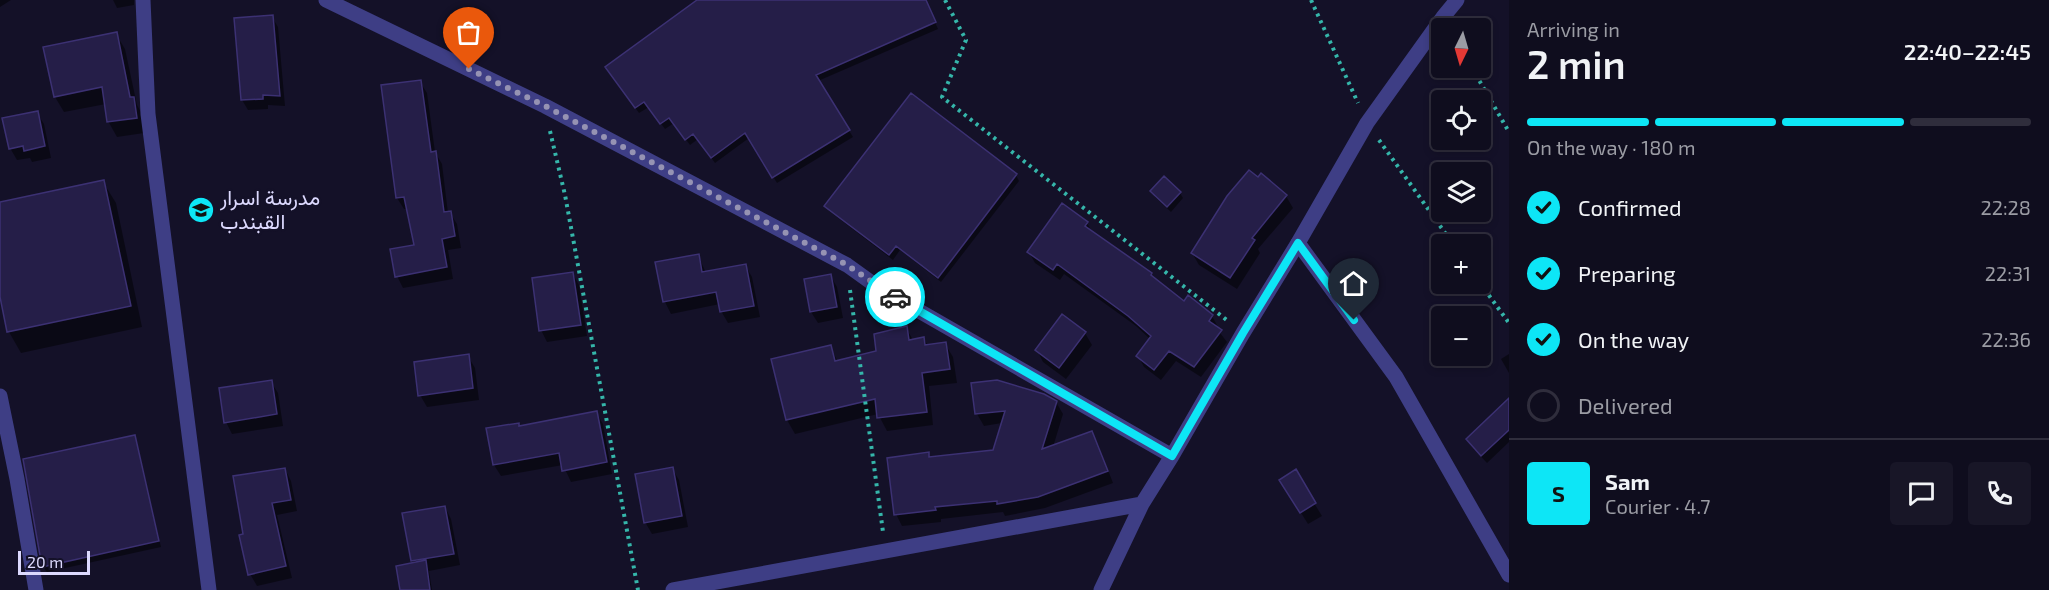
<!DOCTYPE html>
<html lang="en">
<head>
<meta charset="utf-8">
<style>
	:root { --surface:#0f0d1e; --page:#181627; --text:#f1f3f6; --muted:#9b9ca4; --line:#2f2d3c; --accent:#0de6f6 }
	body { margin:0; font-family:"Exo 2",Vazirmatn,sans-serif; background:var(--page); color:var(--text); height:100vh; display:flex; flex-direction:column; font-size:22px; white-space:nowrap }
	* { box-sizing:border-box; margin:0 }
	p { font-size:20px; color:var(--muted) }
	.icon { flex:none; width:33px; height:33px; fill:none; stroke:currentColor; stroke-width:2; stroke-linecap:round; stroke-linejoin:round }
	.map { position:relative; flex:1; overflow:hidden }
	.sheet { display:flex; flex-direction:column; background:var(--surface); width:540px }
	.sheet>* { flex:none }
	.needle { width:39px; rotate:185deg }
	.controls { position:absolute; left:1431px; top:18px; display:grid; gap:12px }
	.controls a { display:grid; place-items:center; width:60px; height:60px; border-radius:6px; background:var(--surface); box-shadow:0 3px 9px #0003,0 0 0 2px var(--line); font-size:30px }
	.scale { position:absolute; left:18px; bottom:15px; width:72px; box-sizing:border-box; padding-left:6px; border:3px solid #dcd9fe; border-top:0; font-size:16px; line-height:21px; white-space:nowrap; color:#dcd9fe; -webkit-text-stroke:4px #141128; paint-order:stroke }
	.pin { position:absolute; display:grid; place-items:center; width:51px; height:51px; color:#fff; margin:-62px -26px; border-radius:50% 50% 50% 0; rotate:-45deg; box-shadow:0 0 6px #0007 }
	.pin .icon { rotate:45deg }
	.courier { position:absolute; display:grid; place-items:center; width:60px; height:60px; margin:-30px; border:4px solid #0de6f6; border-radius:50%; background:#fff; color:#222; box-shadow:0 2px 8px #0007 }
	.summary em { font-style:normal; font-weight:600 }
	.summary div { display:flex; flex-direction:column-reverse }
	.summary { display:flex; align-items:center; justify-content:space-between; height:102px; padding:0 18px }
	h1 { font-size:39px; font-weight:600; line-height:45px }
	.bar { display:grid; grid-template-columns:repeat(4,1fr); gap:9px 6px; align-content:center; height:72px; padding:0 18px }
	.bar i { height:8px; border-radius:4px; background:var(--line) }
	.bar .selected { background:var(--accent) }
	.bar p { grid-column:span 4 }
	.line { display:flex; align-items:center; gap:15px; padding:0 18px; border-top:2px solid var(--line) }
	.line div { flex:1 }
	.round { display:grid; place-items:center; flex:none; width:63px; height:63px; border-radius:6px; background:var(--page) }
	ol { padding:0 18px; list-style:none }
	li { display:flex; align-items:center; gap:18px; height:66px }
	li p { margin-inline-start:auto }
	li .icon { padding:6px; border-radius:50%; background:var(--accent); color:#111; stroke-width:4 }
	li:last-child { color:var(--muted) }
	li i { width:33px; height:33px; border:3px solid var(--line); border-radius:50% }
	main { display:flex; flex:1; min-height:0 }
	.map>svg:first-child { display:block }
	.shadow { fill:#0007 }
	.building { fill:#251e48; stroke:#3c3173; stroke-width:1.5 }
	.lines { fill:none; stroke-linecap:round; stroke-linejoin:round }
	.path { stroke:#35b6aa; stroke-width:4; stroke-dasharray:3 4.5; stroke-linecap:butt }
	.service { stroke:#3e3e85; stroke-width:15 }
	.minor { stroke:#3e3e85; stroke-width:15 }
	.done { stroke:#9693b3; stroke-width:6; stroke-dasharray:0 10.8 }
	.route { stroke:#0de6f6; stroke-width:8 }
	.labels { text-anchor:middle; stroke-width:4.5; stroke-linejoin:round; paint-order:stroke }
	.poi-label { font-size:21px; fill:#dcd9fe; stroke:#141128; text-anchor:start }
</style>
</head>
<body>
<main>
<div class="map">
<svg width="1509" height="590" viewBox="0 0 1509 590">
	<rect width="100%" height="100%" fill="#141128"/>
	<path class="shadow" d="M0,0H11L0,7Z
		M113,0H134V5L117,8Z
		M699,0H925L938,29L818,81L853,137L777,183L749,138L715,163L698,139L690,145L674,123L665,129L649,107L639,113L607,68Z
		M272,17L278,27L285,106L268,105V109L248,110L242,100Z
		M116,34L125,49L137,105L142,114L144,133L117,137L108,121L106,104L64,112L55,97L45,48Z
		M420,82L427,93L435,152L442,164L448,213H450L457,224L461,248L448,250L453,279L403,288L397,276L415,246L408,209H404L397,198Z
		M37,113L44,124L51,158L32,162L30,158L17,160L10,148Z
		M1016,175L1019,181L941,282L900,250L893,260L829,211L826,206Z
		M103,182L116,203L142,327L21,353L9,332L0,290V204Z
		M1152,191L1180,193L1183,198L1171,212L1155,197Z
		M1286,196L1293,208L1258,249L1260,253L1237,289L1199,265L1192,253Z
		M1087,223L1093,234L1151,274L1154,279L1184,303L1212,316L1218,327L1217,329L1227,342L1201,377L1176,361L1161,380L1144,367L1138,356L1150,339L1136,326L1064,274L1060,280L1035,263L1029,252Z
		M698,255L706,273L745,265L752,277L760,317L728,323L721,311L720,304L671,314L665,302L657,263Z
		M573,274L579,285L587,336L547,342L541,330Z
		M830,275L837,287L843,318L818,323L811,312Z
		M906,328L913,340L924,339L928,346L945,344L953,357L957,383L929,386L933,425L887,431L878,414L795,434L787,420L773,360L830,346L838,362L878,353Z
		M1085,333L1092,345L1066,379L1043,362L1037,350Z
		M1509,354V373L1501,359Z
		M468,356L475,368L479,400L427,407L420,395Z
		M271,382L278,393L283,426L232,434L226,422Z
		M973,384L1056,402L1063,414L1053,447L1092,432L1098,444L1113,483L1045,508L1005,516L1003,512L941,519V522L902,526L896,514L928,454L930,458L994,452L1002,423L984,426L977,414Z
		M1509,400V442L1487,463L1472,447L1467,439Z
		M596,412L603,424L612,474L571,482L563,465L501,476L494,465L520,427Z
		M134,436L137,442L161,547L47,572L43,567L25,461Z
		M672,468L679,480L688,527L652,534L645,522Z
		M285,469L291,481L297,511L277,515L292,578L257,586L250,574L244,536Z
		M1295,472L1322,516L1308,524L1288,492Z
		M445,507L451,519L460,565L429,571L432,590H405L414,564L412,561Z"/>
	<path class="building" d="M697,0H926L936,22L816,75L850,130L772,178L745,133L711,158L693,134L685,140L669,118L660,124L644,102L635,108L605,67Z
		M273,15L280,96L263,95V99L241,100L234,18Z
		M117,32L130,97H134L137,118L107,122L102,87L54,97L43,47Z
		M421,80L431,152L436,151L444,212L451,211L455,236L442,239L447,267L395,277L390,249L414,245L404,197L396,198L381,85Z
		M911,93L1017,174L938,278L896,246L889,255L824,206Z
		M38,111L45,146L24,151L23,146L9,149L2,118Z
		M1249,170L1258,177L1261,173L1287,195L1252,238L1255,240L1230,278L1191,253L1227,196Z
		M1164,176L1181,192L1167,207L1150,191Z
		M104,180L131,306L7,332L0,297V202Z
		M1062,203L1088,222L1085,226L1152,273L1151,275L1184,301L1188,295L1213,315L1209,321L1222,330L1194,367L1169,351L1154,370L1136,356L1151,336L1128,316L1057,264L1053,270L1027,252Z
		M699,254L702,272L746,264L754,306L720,312L716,292L663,302L655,262Z
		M573,272L581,325L539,331L532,278Z
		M831,274L837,307L810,312L804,279Z
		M1062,314L1086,332L1059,368L1035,350Z
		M907,326L909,340L924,337L925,345L946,342L950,369L922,373L927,412L877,418L875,399L786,420L771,359L831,345L835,361L876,351L874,334Z
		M469,354L473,388L418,396L414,362Z
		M272,380L277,414L224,423L219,388Z
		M997,380L1044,394L1057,401L1042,449L1092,431L1108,471L1038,497L997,504V501L935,507L936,510L894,515L887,458L929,452V457L993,450L1005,411L975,414L971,383Z
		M1509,398V430L1481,456L1466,439Z
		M597,411L607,462L562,471L559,453L493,465L486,428L519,423V426Z
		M135,435L159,541L42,567L23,459Z
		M673,467L682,516L644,523L635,474Z
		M285,468L291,500L272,503L286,566L248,575L239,535L243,534L233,476Z
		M1296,469L1316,503L1300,513L1279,480Z
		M445,506L454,554L411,561L402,513Z
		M426,560L430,590H400L396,566Z"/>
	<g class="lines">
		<path class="path" d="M945,0L966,40L942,97L1228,321
			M1311,0L1358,103
			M1472,68L1509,132
			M550,131L565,195L638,590
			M1379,140L1453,244
			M1480,283L1509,323
			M850,290L883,532"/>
		<path class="service" d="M143,0L148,114L209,590
			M1298,243L1396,377L1509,575
			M0,396L17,479L36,590"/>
		<path class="minor" d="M326,0L545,106L847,265L879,288L1172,456
			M673,590L1142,504
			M1101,590L1142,504L1172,456L1243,333L1298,243L1367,123L1443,17L1457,0"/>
	</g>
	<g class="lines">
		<path class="done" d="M469,69L545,106L847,265L895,297"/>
		<path class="route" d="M895,297L1172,456L1243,333L1298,243L1354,320"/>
	</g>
	<defs>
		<g id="school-disc" transform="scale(1.35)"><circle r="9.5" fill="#0de6f6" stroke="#141128"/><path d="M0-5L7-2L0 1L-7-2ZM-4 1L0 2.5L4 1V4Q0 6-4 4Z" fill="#111"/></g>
	</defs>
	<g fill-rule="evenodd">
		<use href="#school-disc" x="201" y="210"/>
	</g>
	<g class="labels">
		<g class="poi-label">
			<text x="220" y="205">مدرسة اسرار<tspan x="220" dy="24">القبندب</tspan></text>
		</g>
	</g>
</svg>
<div class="controls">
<a><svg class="needle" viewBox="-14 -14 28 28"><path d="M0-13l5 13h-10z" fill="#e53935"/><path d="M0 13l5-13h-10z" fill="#9b9ca4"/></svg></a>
<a><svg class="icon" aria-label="locate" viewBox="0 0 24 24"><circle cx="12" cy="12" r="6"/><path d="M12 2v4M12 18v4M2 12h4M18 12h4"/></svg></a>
<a><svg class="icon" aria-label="layers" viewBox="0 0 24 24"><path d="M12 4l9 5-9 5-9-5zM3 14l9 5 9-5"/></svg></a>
<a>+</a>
<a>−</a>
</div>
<div class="scale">20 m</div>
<div class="pin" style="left:469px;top:69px;background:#ea580c"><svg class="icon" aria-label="bag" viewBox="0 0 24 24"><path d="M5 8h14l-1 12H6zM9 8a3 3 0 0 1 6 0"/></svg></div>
<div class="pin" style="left:1354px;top:320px;background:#1f2937"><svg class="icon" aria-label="home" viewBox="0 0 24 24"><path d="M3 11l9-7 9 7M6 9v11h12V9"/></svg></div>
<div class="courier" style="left:895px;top:297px"><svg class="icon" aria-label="car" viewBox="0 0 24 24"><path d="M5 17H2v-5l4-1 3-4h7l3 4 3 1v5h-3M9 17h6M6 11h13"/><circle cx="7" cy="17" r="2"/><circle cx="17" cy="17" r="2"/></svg></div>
</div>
<section class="sheet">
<div class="summary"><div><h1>2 min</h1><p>Arriving in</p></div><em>22:40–22:45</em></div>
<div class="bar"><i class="selected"></i><i class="selected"></i><i class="selected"></i><i></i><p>On the way · 180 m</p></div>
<ol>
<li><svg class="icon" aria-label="check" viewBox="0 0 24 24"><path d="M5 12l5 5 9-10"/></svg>Confirmed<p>22:28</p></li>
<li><svg class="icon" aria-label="check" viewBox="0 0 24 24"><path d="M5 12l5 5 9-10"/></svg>Preparing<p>22:31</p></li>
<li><svg class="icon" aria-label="check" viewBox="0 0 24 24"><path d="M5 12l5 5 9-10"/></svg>On the way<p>22:36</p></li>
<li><i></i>Delivered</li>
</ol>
<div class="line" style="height:108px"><b class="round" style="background:var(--accent);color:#111">S</b><div><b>Sam</b><p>Courier · 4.7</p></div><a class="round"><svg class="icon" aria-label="chat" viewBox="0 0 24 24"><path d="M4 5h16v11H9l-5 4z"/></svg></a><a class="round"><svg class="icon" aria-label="phone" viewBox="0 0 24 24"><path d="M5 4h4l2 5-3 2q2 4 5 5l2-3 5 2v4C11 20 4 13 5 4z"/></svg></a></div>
</section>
</main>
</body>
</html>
